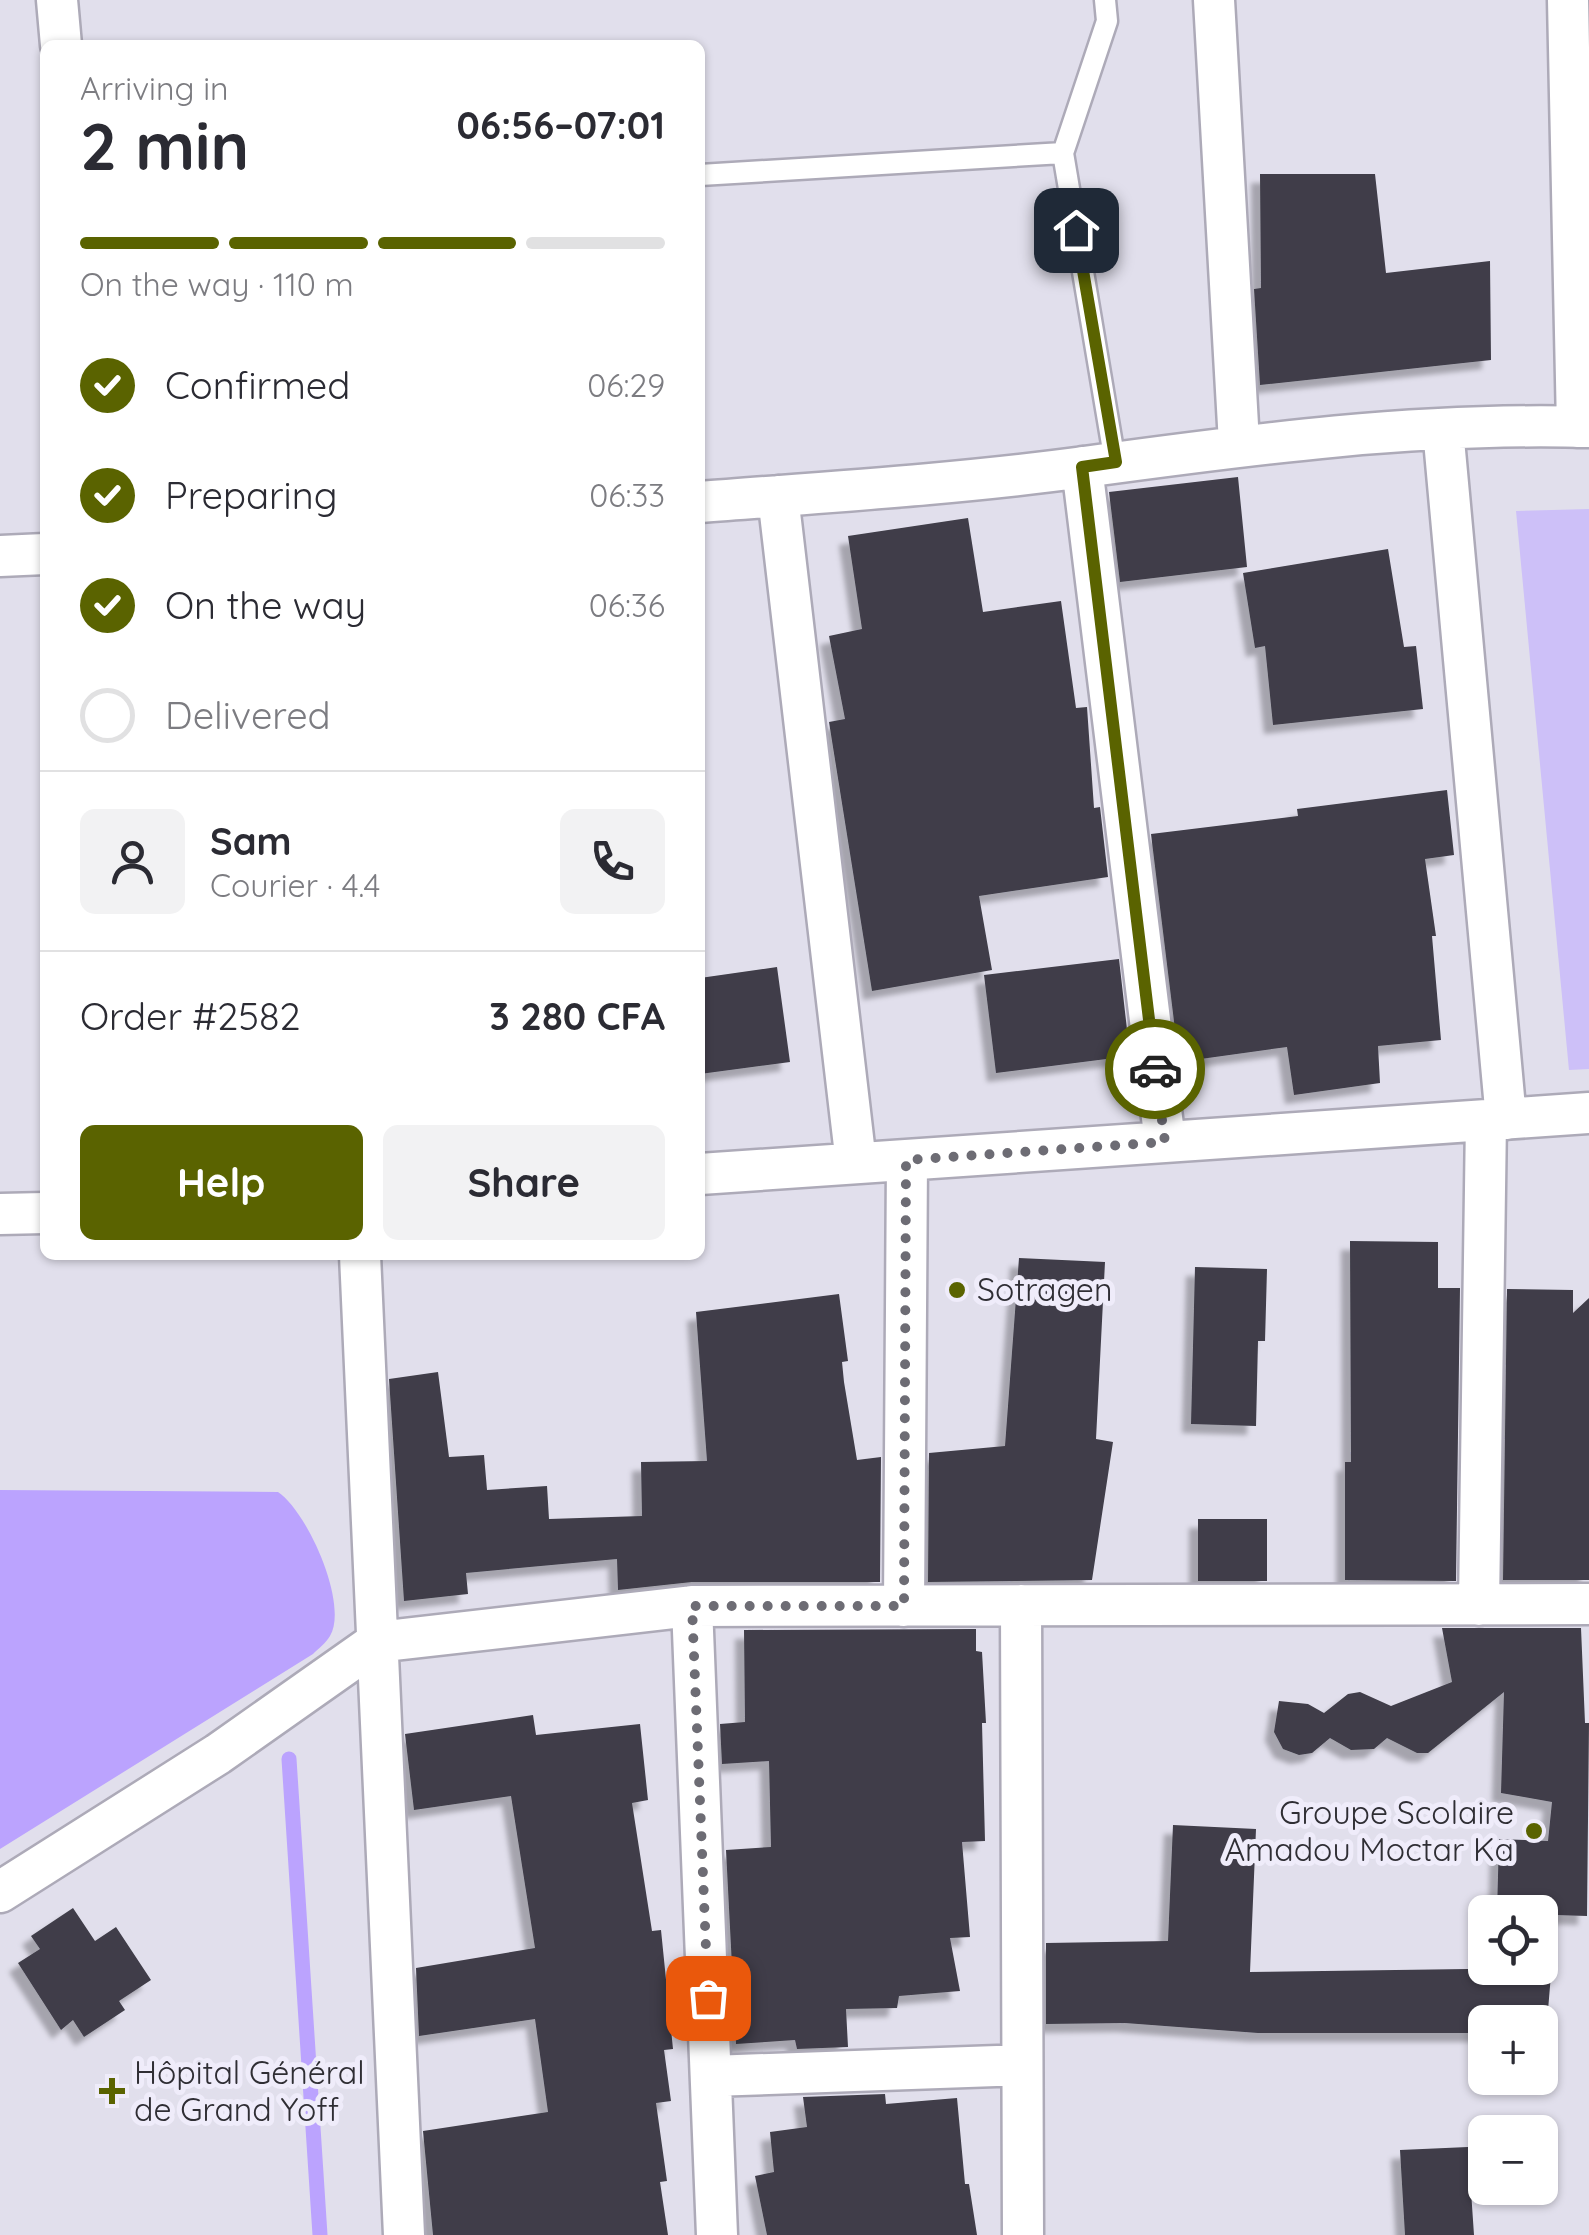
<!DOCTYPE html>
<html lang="en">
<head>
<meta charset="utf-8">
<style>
	:root { --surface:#fff; --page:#f2f2f3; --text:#2b2b33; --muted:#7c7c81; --line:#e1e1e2; --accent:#5a6300 }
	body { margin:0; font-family:Quicksand,sans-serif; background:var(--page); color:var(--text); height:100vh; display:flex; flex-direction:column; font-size:38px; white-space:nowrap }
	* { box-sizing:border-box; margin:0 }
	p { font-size:32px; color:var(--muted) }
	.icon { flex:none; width:55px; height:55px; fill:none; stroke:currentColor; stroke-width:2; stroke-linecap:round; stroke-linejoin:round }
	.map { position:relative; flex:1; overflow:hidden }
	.side { position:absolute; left:40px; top:40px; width:665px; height:1220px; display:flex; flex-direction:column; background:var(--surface); border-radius:15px; box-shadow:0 2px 8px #0004 }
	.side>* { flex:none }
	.buttons { position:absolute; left:1468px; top:1895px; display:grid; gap:20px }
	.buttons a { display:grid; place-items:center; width:90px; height:90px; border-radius:15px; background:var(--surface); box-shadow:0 2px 8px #0004; font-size:50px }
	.pin { position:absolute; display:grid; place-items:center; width:85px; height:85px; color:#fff; margin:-42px; border-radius:20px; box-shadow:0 5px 15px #0006 }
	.courier { position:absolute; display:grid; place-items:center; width:100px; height:100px; margin:-50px; border:8px solid #5a6300; border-radius:50%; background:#fff; color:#222; box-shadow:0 2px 12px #0007 }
	.head em { font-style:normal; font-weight:700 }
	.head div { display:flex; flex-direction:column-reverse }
	.head { display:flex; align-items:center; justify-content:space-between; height:170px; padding:0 40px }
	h1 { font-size:65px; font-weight:700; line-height:75px }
	.bar { display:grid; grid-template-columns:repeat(4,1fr); gap:15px 10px; align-content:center; height:120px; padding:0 40px }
	.bar i { height:12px; border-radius:8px; background:var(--line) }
	.bar .active { background:var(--accent) }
	.bar p { grid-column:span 4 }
	.line { display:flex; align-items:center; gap:25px; padding:0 40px; border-top:2px solid var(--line) }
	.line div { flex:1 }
	.round { display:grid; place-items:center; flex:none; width:105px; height:105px; border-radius:15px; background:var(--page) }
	ol { padding:0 40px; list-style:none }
	li { display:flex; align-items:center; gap:30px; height:110px }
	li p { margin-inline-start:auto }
	li .icon { padding:10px; border-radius:50%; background:var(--accent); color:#fff; stroke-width:4 }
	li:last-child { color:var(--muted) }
	li i { width:55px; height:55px; border:5px solid var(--line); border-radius:50% }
	.cta { display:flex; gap:20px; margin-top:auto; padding:20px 40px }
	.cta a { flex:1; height:115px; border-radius:15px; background:var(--accent); color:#fff; font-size:40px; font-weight:700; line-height:115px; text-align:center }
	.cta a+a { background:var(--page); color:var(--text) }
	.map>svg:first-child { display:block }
	.green { fill:#cdc0f8 }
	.water { fill:#bba3fe }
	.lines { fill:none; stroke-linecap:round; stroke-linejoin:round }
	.stream { stroke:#bba3fe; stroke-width:15 }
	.building { fill:#3f3d48; filter:url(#shadow) }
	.service-casing { stroke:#adaab8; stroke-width:25 }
	.minor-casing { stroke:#adaab8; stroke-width:45 }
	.service { stroke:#fff; stroke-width:20 }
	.minor { stroke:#fff; stroke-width:40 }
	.done { stroke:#6d6c74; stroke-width:10; stroke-dasharray:0 18 }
	.route { stroke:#5a6300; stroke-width:12 }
	.poi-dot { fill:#5a6300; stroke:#efecfa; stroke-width:4 }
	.labels { text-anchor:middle; stroke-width:10; stroke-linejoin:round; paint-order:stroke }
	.poi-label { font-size:32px; fill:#2f2e34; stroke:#efecfa; text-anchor:start }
</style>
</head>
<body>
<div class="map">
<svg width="1589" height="2235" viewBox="0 0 1589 2235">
	<defs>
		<filter id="shadow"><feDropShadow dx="-9" dy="9" stdDeviation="2.5" flood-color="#0004"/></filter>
	</defs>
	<rect width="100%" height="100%" fill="#e1dfec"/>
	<path class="green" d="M1589,509V1069L1569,1070L1516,511Z"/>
	<path class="water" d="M0,1490L278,1492C307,1511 349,1604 330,1636C326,1643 318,1649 313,1654L0,1849Z"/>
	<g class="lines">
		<path class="stream" d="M289,1759L320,2235"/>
	</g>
	<path class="building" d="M1260,174H1375L1386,273L1490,261L1491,360L1260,385L1254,289L1261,288Z
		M1238,477L1247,567L1120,582L1109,492Z
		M968,518L983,612L1061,601L1076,708L1087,707L1094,808L1100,807L1108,877L979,896L992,970L872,991L829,722L845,719L829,636L862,629L848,536Z
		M1388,549L1404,647L1416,646L1423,709L1273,725L1265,646L1255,648L1243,573Z
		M1447,790L1454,855L1425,859L1436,936H1432L1441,1040L1378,1046L1380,1083L1294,1095L1287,1047L1179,1062L1151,834L1298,816L1297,809Z
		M1119,959L1130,1056L996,1073L984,975Z
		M777,967L790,1062L700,1074V978Z
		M1350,1241L1438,1242V1288H1460L1456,1581L1345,1580V1462H1351Z
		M1019,1258L1105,1262L1096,1439L1113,1442L1092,1580L928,1582L929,1453L1005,1446Z
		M1195,1267L1267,1269L1265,1341H1258L1256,1426L1191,1424Z
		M1507,1289L1573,1290V1313L1589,1298V1580H1503Z
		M839,1294L848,1361L842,1362L844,1382L857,1460L881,1457L880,1582H692L618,1590L617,1559L466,1573L468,1594L404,1601L389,1379L438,1372L449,1457L484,1455L487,1490L547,1486L549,1519L642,1516L641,1462L707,1461L696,1312Z
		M1198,1519H1267V1581H1198Z
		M1442,1628H1581L1585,1723H1589L1587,1916L1556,1915L1546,2034H1540V2022H1485V2033H1258L1125,2023L1046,2024V1943L1168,1941L1173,1825L1256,1829L1250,1972L1540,1968V1912H1497L1499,1839L1548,1841L1552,1802L1501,1793L1504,1692L1428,1753H1417L1387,1738L1374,1749L1351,1750L1330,1738L1312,1753L1299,1755L1283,1749L1274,1732L1279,1701L1308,1704L1324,1713L1348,1694L1360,1692L1391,1706L1452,1682Z
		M976,1629V1651L982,1652L986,1723H982L985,1841L962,1842L970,1937L950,1938L960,1991L899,1996L897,2008L846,2009L848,2047L797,2049L795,2040L736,2044L726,1850L771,1847L769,1761L722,1764L720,1724L745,1722L744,1630Z
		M533,1715L536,1735L640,1724L648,1800L632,1803L652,1931L661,1930L673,2049L664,2050L671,2101L656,2103L667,2181L660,2182L668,2235H433L423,2131L548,2112L535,2019L419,2036L416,1968L535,1948L511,1796L414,1810L405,1734Z
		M73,1908L95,1941L116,1927L151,1980L119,2001L125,2010L84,2037L73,2020L61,2030L18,1963L40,1949L31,1936Z
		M885,2094L886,2104L957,2098L965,2184H969L977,2235H767L755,2176L774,2172L770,2132L807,2127L803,2097Z
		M1468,2147L1474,2235H1405L1400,2150Z"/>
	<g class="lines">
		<g class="service-casing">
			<path id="service" d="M1105,0L1107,21L1063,153L1115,462
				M700,175L1063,153"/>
		</g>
		<g class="minor-casing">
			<path id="minor" d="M57,0L61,45
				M1214,0L1239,443
				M1568,0L1577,427
				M1443,429L1506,1119
				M1082,467L1165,1142
				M778,496L856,1163
				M700,502C828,492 957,484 1084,467C1252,444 1419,422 1589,427
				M0,556L45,554
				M700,1174L1589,1113
				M0,1214L45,1213
				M360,1255L404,2235
				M1021,1605L1023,2235
				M1479,1605L1486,1120
				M692,1606L717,2235
				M904,1606L907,1160
				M0,1892L218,1754L377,1642L692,1606L1589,1604
				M711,2076L1022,2065"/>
		</g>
		<use href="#service" class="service"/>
		<use href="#minor" class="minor"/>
	</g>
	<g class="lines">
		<path class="done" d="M708,1998L692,1606H904L906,1160L1165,1142L1155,1069"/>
		<path class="route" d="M1076,230L1116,462L1082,467L1155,1069"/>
	</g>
	<g class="poi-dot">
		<circle cx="957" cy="1290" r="10"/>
		<circle cx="1534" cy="1831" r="10"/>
		<path d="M107 2076h10v10h10v10h-10v10h-10v-10h-10v-10h10z"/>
	</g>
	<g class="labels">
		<g class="poi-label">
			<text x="977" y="1301">Sotragen</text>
			<text x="1514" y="1824" text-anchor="end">Groupe Scolaire<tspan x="1514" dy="37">Amadou Moctar Ka</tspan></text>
			<text x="134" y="2084">Hôpital Général<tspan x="134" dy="37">de Grand Yoff</tspan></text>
		</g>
	</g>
</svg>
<div class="buttons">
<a><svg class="icon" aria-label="locate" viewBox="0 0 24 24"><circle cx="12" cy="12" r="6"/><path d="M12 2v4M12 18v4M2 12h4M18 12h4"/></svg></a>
<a>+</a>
<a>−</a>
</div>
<div class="pin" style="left:708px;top:1998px;background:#ea580c"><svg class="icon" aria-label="bag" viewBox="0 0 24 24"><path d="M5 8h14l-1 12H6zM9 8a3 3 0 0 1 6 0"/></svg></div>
<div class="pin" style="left:1076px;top:230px;background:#1f2937"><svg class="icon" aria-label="home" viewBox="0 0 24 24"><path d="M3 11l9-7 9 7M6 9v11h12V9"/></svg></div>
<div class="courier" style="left:1155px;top:1069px"><svg class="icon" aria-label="car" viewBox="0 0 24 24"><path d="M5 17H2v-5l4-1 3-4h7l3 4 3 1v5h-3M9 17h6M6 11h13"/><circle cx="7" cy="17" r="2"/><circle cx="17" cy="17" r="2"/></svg></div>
<section class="side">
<div class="head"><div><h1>2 min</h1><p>Arriving in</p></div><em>06:56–07:01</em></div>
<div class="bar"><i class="active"></i><i class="active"></i><i class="active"></i><i></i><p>On the way · 110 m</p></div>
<ol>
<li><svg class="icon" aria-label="check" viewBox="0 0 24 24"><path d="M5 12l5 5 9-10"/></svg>Confirmed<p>06:29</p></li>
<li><svg class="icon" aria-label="check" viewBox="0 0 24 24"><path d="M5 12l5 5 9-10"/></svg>Preparing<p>06:33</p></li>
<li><svg class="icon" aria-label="check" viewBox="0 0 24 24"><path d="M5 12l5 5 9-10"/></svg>On the way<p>06:36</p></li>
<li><i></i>Delivered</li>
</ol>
<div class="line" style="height:180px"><a class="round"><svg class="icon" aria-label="person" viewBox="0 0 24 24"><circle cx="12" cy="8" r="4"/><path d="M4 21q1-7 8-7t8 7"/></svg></a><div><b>Sam</b><p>Courier · 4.4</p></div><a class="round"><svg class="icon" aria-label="phone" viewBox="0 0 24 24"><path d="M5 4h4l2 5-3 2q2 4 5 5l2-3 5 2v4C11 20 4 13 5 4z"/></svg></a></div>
<div class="line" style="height:130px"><div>Order #2582</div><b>3 280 CFA</b></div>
<div class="cta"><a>Help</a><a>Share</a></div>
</section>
</div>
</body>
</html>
